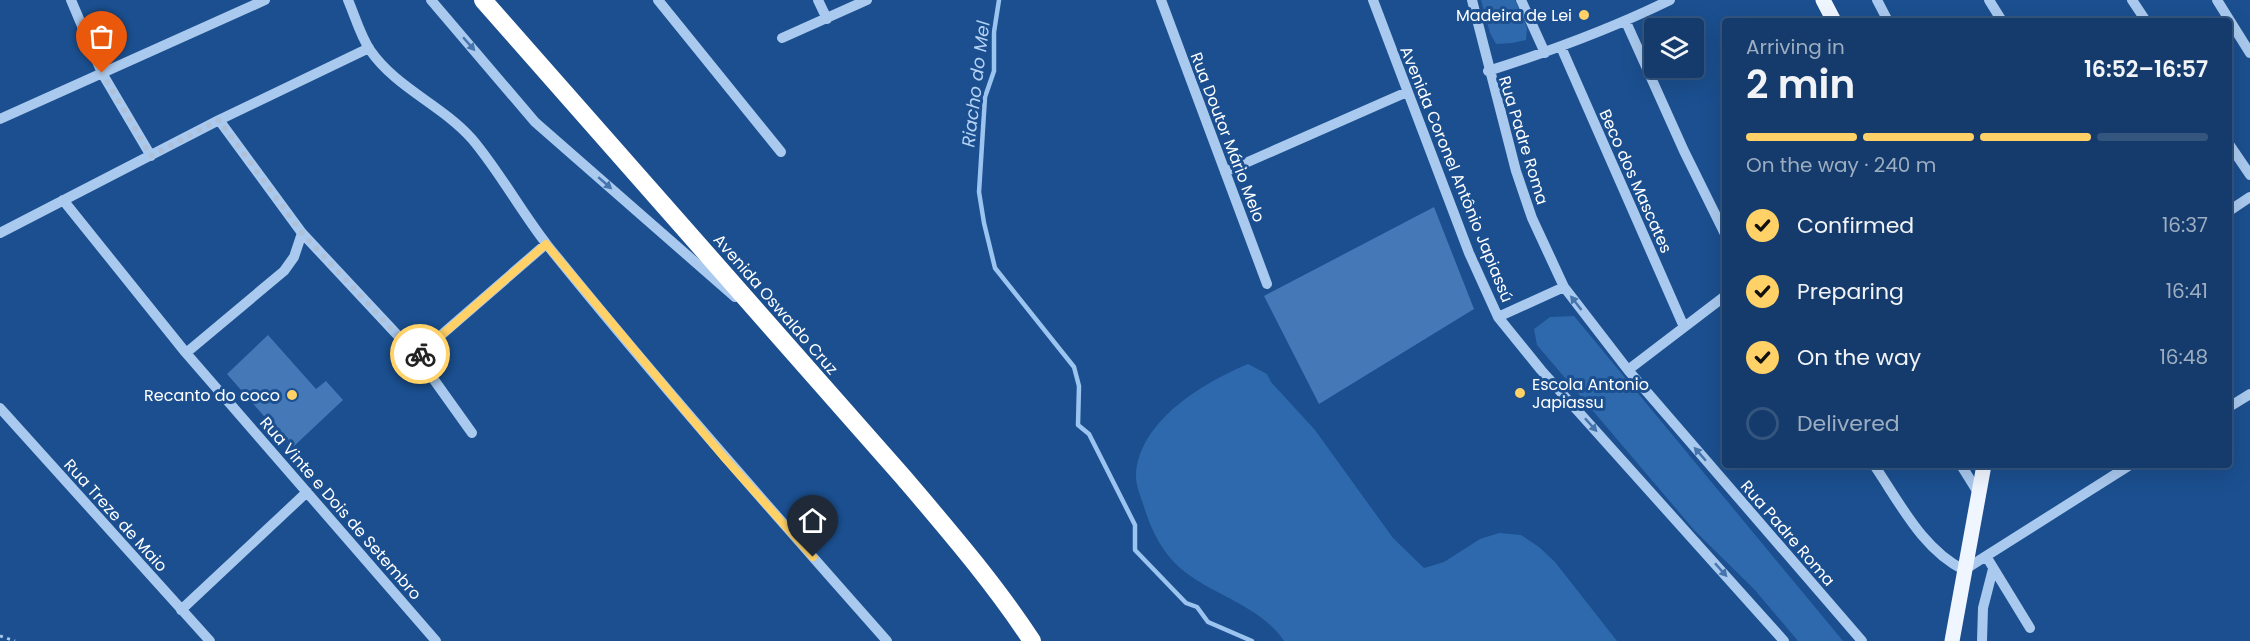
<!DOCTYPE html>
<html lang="en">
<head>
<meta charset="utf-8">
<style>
	:root { --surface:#143b6b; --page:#214673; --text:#f1f3f6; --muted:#9dadc1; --line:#33557e; --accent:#ffd166 }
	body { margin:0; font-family:Poppins,sans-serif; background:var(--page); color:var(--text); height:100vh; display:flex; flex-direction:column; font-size:22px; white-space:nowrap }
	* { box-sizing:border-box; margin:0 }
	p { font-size:20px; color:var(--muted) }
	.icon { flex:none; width:33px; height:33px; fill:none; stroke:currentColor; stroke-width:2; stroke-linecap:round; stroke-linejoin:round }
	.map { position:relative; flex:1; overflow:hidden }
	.sheet { position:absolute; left:1722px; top:18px; width:510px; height:450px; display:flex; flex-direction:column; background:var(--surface); border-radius:6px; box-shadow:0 6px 24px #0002,0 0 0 2px var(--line) }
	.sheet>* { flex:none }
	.fabs { position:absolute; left:1644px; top:18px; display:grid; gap:12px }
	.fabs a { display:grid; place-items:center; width:60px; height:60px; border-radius:6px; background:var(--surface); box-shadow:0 6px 24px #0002,0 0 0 2px var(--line); font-size:30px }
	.pin { position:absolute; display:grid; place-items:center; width:51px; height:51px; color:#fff; margin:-62px -26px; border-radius:50% 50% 50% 0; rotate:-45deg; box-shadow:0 0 6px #0007 }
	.pin .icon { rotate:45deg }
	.courier { position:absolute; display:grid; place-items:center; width:60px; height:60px; margin:-30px; border:4px solid #ffd166; border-radius:50%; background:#fff; color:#222; box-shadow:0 2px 8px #0007 }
	.head em { font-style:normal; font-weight:600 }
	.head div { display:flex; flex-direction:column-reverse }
	.head { display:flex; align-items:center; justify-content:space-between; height:102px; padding:0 24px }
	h1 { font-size:39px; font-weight:600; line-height:45px }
	.bar { display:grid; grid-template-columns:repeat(4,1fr); gap:9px 6px; align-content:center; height:72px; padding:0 24px }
	.bar i { height:8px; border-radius:4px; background:var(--line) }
	.bar .current { background:var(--accent) }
	.bar p { grid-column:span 4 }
	ol { padding:0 24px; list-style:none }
	li { display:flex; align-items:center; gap:18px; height:66px }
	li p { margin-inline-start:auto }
	li .icon { padding:6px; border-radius:50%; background:var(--accent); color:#111; stroke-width:4 }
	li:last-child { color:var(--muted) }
	li i { width:33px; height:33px; border:3px solid var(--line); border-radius:50% }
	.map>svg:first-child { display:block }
	.green { fill:#2e69ad }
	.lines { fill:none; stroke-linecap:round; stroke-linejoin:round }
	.stream { stroke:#9cc4f0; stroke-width:4.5 }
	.building { fill:#4478b7 }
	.path { stroke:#a9c9ee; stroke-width:3; stroke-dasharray:3 4.5; stroke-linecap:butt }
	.minor { stroke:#a9c9ee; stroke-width:10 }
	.major { stroke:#f0f6ff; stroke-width:15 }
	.highway { stroke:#fff; stroke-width:18 }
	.oneway { fill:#4674ac }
	.done { stroke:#afc1d8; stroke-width:6; stroke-dasharray:0 10.8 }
	.route { stroke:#ffd166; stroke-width:8 }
	.poi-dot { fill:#ffd166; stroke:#1b4f8f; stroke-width:2 }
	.labels { text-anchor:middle; stroke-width:6; stroke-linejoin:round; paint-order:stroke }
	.poi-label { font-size:16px; fill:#fff; stroke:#1b4f8f; text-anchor:end }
	.street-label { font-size:16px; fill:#fff; stroke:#1b4f8f }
	.water-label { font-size:18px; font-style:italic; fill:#b5d3f5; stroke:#1b4f8f }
</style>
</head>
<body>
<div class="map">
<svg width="2250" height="641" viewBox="0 0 2250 641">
	<rect width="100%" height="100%" fill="#1b4f8f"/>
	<path class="green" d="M1481,0H1515L1527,28L1526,40L1512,43L1496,44L1490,33Z
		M1574,316L1843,641H1798L1754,589L1695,531L1537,345L1534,329L1550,317Z
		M1248,364L1267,374L1271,382L1315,430L1393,538L1424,568L1444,562L1480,539L1499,533L1521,535L1539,547L1555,562L1617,641H1284C1260,605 1213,596 1180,568C1163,553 1152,532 1145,510C1142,499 1135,485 1136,474C1140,420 1203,383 1248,364Z"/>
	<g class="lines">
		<path class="stream" d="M999,0L994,32V71L985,97L979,192L984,223L995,268L1074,367L1079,386L1078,425L1089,434L1135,525V550L1186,603L1197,607L1208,622L1252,641"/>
	</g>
	<path class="building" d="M1434,207L1474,309L1319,404L1264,296Z
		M268,335L316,389L326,381L343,400L292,448L227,374Z"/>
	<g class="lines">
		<path class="path" d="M0,636L15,641"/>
		<path class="minor" d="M71,0L102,73L151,156
			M348,0C355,16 360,35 370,50C396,88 442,105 472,139C500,172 521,212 548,246C657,381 772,511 887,641
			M431,0L535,122L735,297
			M658,0L781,152
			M818,0L827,19
			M1161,0L1267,284
			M1373,0L1469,253L1498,317L1541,370L1784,641
			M1472,0L1516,171L1532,218L1564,287L1628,370L1862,641
			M1521,0L1545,53
			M1877,0L1888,21
			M1989,0L2002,21
			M2132,0L2146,21
			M2217,0L2250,53
			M1626,22L1684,151L1725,234
			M782,38L867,0
			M1561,47L1684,327
			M1488,71C1551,51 1611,29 1670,0
			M0,119L265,0
			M219,120L302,233L417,356L472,433
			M2229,144L2250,175
			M1225,172L1407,92
			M63,200L186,353L436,641
			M2229,211L2250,197
			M0,233L219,120L369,48
			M1498,317L1564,287
			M186,353L284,271L294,257L302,233
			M417,356L546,244
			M1628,370L1725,296
			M2229,407L2250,394
			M0,408L210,641
			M1874,465C1900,503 1922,549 1964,570L2130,465
			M1961,465L1979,494
			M1986,556L2030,628
			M181,610L307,492
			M1982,641L1983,608L1993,569"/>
		<path class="major" d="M1823,0L1834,21
			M1952,641L1984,465"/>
		<path class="highway" d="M483,0L904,478C949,531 994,583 1032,641"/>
	</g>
	<defs><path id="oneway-solid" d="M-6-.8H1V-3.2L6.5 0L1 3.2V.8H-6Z" transform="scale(1.5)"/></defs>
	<g class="oneway">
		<use href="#oneway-solid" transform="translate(469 44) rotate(49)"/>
		<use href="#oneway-solid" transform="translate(605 183) rotate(41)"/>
		<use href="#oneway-solid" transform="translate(1576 303) rotate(-128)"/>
		<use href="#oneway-solid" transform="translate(1591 425) rotate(48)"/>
		<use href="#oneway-solid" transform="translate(1700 454) rotate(-131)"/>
		<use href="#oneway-solid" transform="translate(1721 570) rotate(48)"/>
	</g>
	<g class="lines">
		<path class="done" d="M102,73L151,156L219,120L302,233L417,356L420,354"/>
		<path class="route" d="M420,354L546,244L723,456L813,557"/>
	</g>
	<g class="poi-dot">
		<circle cx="1584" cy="15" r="6"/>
		<circle cx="1520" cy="393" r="6"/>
		<circle cx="292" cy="395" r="6"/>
	</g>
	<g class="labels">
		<g class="poi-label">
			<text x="1572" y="21">Madeira de Lei</text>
			<text x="1532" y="390" text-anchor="start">Escola Antonio<tspan x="1532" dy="18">Japiassu</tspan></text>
			<text x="280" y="401">Recanto do coco</text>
		</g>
		<g class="street-label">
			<text transform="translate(1228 137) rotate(69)" y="6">Rua Doutor Mário Melo</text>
			<text transform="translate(1524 140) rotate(73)" y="6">Rua Padre Roma</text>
			<text transform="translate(1457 174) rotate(68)" y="6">Avenida Coronel Antônio Japiassú</text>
			<text transform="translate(1636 181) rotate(66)" y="6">Beco dos Mascates</text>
			<text transform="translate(776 304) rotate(49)" y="6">Avenida Oswaldo Cruz</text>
			<text transform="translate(341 508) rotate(49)" y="6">Rua Vinte e Dois de Setembro</text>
			<text transform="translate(116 515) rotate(48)" y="6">Rua Treze de Maio</text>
			<text transform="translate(1788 533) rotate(49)" y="6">Rua Padre Roma</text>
		</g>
		<g class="water-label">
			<text transform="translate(976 84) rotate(-83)" y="6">Riacho do Mel</text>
		</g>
	</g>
</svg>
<div class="fabs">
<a><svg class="icon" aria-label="layers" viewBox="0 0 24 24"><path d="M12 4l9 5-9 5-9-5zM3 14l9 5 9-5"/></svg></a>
</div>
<div class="pin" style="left:102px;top:73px;background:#ea580c"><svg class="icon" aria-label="bag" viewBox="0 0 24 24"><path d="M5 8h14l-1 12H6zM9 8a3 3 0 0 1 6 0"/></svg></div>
<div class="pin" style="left:813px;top:557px;background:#1f2937"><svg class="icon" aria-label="home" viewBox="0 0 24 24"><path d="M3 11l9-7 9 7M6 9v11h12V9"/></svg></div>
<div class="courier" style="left:420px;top:354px"><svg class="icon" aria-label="bike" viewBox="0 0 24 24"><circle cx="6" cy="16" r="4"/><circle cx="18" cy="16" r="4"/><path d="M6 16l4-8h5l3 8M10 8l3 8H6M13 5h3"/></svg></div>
<section class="sheet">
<div class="head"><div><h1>2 min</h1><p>Arriving in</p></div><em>16:52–16:57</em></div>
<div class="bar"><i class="current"></i><i class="current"></i><i class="current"></i><i></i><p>On the way · 240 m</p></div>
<ol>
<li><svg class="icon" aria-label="check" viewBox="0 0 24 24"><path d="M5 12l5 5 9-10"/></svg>Confirmed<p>16:37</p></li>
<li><svg class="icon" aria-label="check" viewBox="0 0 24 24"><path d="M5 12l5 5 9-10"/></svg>Preparing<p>16:41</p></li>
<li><svg class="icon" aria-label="check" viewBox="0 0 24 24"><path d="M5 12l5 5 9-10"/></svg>On the way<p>16:48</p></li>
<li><i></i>Delivered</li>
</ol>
</section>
</div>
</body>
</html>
